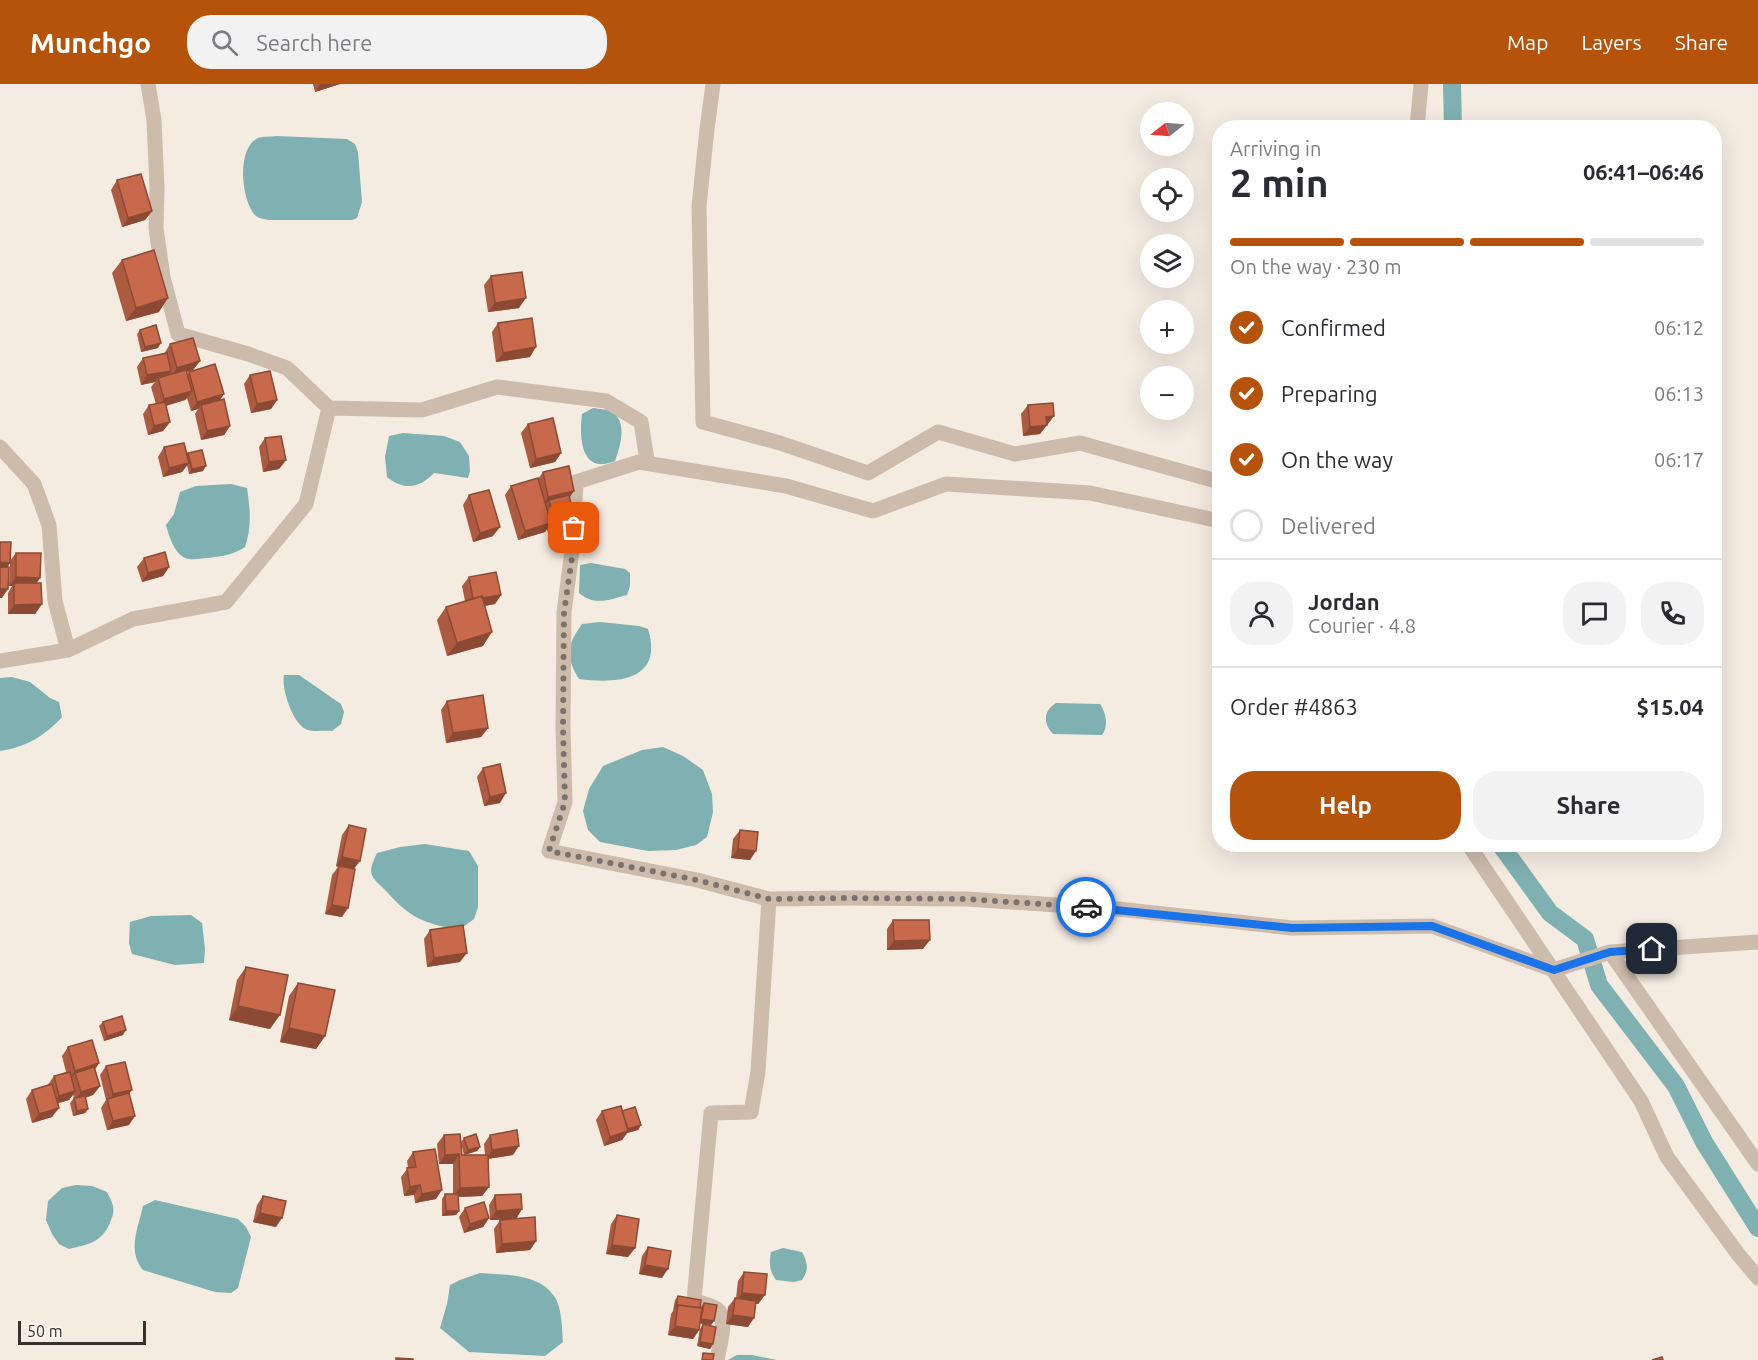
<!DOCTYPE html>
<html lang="en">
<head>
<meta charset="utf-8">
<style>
	:root { --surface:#fff; --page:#f2f2f3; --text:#2b2b33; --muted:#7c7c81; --line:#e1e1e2; --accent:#b45309 }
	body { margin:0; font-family:Ubuntu,sans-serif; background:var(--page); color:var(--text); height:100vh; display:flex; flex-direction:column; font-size:22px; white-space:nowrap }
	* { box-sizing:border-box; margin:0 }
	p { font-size:20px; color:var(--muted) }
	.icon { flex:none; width:33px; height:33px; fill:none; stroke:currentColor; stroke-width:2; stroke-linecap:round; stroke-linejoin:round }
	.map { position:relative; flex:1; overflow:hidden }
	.drawer { position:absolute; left:1212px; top:36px; width:510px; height:732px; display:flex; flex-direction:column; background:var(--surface); border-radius:24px; box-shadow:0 6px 24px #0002 }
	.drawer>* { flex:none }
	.needle { width:39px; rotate:253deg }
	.controls { position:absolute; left:1140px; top:18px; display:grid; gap:12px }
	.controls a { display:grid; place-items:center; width:54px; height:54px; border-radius:50%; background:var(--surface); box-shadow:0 6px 24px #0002; font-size:30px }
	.scale { position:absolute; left:18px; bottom:15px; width:128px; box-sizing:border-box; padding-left:6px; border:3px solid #3b302b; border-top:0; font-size:16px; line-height:21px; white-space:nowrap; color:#3b302b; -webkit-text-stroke:4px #fbf5ee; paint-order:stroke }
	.pin { position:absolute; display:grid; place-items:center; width:51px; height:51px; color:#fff; margin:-26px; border-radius:12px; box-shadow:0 3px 9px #0006 }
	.courier { position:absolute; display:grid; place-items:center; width:60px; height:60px; margin:-30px; border:4px solid #1a73e8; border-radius:50%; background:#fff; color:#222; box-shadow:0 2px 8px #0007 }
	.headline em { font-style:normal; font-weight:600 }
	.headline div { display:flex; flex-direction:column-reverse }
	.headline { display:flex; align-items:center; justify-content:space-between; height:102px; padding:0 18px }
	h1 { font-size:39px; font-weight:600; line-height:45px }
	.bar { display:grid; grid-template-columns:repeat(4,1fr); gap:9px 6px; align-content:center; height:72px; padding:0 18px }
	.bar i { height:8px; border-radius:4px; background:var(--line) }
	.bar .selected { background:var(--accent) }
	.bar p { grid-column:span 4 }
	.line { display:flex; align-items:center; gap:15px; padding:0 18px; border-top:2px solid var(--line) }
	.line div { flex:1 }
	.round { display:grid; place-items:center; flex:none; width:63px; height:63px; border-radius:24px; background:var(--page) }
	ol { padding:0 18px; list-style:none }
	li { display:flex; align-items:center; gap:18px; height:66px }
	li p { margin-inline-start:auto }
	li .icon { padding:6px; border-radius:50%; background:var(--accent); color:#fff; stroke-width:4 }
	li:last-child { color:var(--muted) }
	li i { width:33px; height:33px; border:3px solid var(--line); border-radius:50% }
	.cta { display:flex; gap:12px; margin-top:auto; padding:12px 18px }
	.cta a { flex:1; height:69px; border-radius:24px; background:var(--accent); color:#fff; font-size:24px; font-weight:600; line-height:69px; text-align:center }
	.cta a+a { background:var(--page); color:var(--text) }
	header { display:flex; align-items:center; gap:36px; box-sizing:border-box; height:84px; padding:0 30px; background:var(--accent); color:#fff }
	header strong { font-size:28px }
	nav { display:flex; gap:33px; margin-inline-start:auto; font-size:21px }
	.search { width:420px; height:54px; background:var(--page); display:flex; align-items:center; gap:15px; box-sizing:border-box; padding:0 21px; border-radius:24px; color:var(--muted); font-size:22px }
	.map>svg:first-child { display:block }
	.water { fill:#7fb0b2 }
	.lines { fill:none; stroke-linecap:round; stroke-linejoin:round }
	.canal { stroke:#7fb0b2; stroke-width:18 }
	.minor { stroke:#cdbbac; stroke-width:15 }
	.wall { fill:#ac5a40 }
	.shaded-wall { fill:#8c4a34 }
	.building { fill:#c8694b; stroke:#8c4a34; stroke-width:1.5 }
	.done { stroke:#7c716b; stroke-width:6; stroke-dasharray:0 10.8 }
	.route { stroke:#1a73e8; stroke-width:8 }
</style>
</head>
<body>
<header>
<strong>Munchgo</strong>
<div class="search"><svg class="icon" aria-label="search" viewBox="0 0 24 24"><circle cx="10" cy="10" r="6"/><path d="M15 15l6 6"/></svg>Search here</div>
<nav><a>Map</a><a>Layers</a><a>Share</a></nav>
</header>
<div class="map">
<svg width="1758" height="1276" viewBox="0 0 1758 1276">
	<rect width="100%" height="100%" fill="#f4ebe1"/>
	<path class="water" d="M277,52L347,55L355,60L358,68L362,118L357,134L352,136H269C265,135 260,135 256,132C241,118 236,64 258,54C263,52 271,53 277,52Z
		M593,324C599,325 607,325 612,328C628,338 620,363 615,377C581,391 579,354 582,330Z
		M403,349L444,352L460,358L469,372L470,387L468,394L434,389C420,404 404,407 387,393L385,373L389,352Z
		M231,400L247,404C250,424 252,443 245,463C233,471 223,472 208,474C202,474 195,476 189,475C175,473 169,452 166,441L174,430L180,408L196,402Z
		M591,479L625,485L630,489V502L627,511C609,516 594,522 579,509L580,481Z
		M600,538L639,542L648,545C664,597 617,600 579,595C565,572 567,561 582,540Z
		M284,591H299L341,620L344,628L341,640L332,647C325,646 315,648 308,646C293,642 281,604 284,591Z
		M12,593L30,598L50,614L59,618L62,633C45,652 26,663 0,667V594Z
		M1056,619L1100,620C1106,629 1109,642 1102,651L1053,650C1043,640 1043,627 1056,619Z
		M663,663L683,672L703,686L712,710L713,728L707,753L696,761L676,766L648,767L600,758L588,746L583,727L589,705L603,682L642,666Z
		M425,760L469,767L478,782V823L474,835L459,846C424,839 411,835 387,808C371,792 366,792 377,769L400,763Z
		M191,831L202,839L205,865L204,879L175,881L132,870L129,859L130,838L151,832Z
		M76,1101L92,1102L107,1108C109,1112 112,1117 113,1122C114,1126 113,1132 111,1136C103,1158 90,1160 69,1165L59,1160L52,1150L46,1136L48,1117L62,1104Z
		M155,1116L238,1135L246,1143L251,1153L238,1204L231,1209L215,1208L143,1186C127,1166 138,1145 143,1122Z
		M783,1164L802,1168C808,1179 809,1186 802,1196L794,1198L776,1196C769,1186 769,1179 771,1168Z
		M480,1189C504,1191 539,1189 554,1212C562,1222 562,1246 563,1258L545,1272L469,1268L440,1244L447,1220L450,1201L460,1196Z
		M737,1271H752L777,1276H728Z"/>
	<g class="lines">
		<path class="canal" d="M1452,0L1453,44
			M1500,760L1550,829L1585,855L1599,901L1676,1002L1704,1058L1758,1144"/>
		<path class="minor" d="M148,0L154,36L157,104L156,144L163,193L178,250L248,270L287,284L329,324
			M713,0L707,45L699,122L703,338L780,359L868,389L938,348L1015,370L1080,359L1220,398
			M1417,44L1421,0
			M0,363L34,400L49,441L55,517L68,566
			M639,378L576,398L572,467L564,528L563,643L565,718L549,767L697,796L769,815L850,814L966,815L1118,825L1292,844L1432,842L1554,886L1610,868L1758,858
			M0,577L68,566L133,535L226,518L306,420L329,324L422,326L497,303L606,317L641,338L647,376L639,378L786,402L873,427L946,400L1090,409L1220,437
			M1468,760L1641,1017L1667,1073L1738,1170L1758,1194
			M1610,868L1758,1080
			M717,1276C719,1263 729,1234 717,1225C713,1222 700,1219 694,1216L711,1029L751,1028L758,988L769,815"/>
	</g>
	<path class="wall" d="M313,0H340L315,8Z
		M117,96L152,127L145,136L122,143L111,106Z
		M122,176L159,228L126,237L112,189Z
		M491,192L519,224L488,228L484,201Z
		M498,239L530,273L496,278L492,248Z
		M140,246L158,264L141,268L137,250Z
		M170,260L200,277L193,286L186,288L187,290L189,288L224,310L219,317L230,342L224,351L201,356L195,330L198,325L191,327L187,314L185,316L166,322L170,338L163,347L148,351L143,330L149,321L156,320L151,303L155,298L141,301L137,283L143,274L164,270Z
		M250,291L277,316L271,325L251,329L244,300Z
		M1028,321L1054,332L1040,350L1023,352L1021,330Z
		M528,340L561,369L555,378L530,384L521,349Z
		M265,354L286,376L279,385L263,388L259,363Z
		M164,363L187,371L188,369L203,387L189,390L187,381L182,388L163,393L158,373Z
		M543,388L569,414L568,449L549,454L547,445L545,448L518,456L505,411L511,402L538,395Z
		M469,411L493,452L473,458L463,421Z
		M0,458L10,477L16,469L40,494L36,499L42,520L35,530H8V509L12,502H9L10,479L7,483L2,514H0Z
		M144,474L169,483L163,492L142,498L137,483Z
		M469,493L501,511L495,520L484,522L483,562L447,572L437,536L446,523L465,517L462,502Z
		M447,617L488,644L481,653L446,659L441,626Z
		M483,684L500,719L484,722L477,693Z
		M349,741L354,784L342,833L325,830L332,791L338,783L336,782L342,751Z
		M740,746L750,776L731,774L733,755Z
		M893,836L923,865L887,866V845Z
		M430,846L460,878L427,883L424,855Z
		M246,883L270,945L229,936L237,896Z
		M298,899L325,952L316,965L280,958L289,912Z
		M103,938L123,951L104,957L99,942Z
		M68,963L95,985L100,1002L93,1011L85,1014L88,1025L85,1029L73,1032L70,1019L74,1014L73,1011L69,1016L57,1019L52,1033L32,1039L26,1015L32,1006L47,1002L54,992L66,988L62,972Z
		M106,982L129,1009V1041L107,1046L101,1024L106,1016L100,991Z
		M602,1027L641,1041L638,1046L627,1049L622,1056L604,1062L596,1036Z
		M444,1051L461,1058L464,1054L480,1063L477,1067L464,1071L461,1059L462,1071H485L484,1060L490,1051L513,1071L488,1075L489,1103L482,1112L458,1113L459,1127L456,1131L442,1132V1115L445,1110H453V1080H439L437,1060Z
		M413,1068L436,1115L415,1119L414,1111L404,1112L401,1093L408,1084L407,1077Z
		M495,1111L522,1125L516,1135L490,1136L489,1121Z
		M263,1112L276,1143L253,1138L257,1121Z
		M465,1124L489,1134L483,1143L464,1149L459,1133Z
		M617,1131L635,1164L628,1173L606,1170L611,1140Z
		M500,1136L536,1157L530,1166L496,1169L494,1145Z
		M648,1163L662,1194L639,1190L642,1172Z
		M744,1188L765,1211L758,1220H756L748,1243L726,1240L728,1223L735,1214H736L738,1197Z
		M678,1212L700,1224L704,1219L714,1237L711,1241L700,1239L699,1246L693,1255L668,1251L671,1230L673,1227L675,1216Z
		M703,1240L713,1260L710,1265L697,1262L700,1245Z"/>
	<path class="shaded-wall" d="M320,0H340L315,8Z
		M152,127L145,136L122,143L128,134Z
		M168,214L159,228L126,237L136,224Z
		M526,214L519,224L488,228L495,219Z
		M161,259L158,264L141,268L145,263Z
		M536,263L530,273L496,278L503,269Z
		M200,277L193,286L171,293L177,284Z
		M171,287L164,296L158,294L155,298L141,301L147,291Z
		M192,307L185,316L157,324L164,315Z
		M224,310L218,319L201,321L198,325L191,327L197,318Z
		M277,316L271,325L251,329L257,320Z
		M1054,332L1040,350L1023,352L1030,343L1046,333Z
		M170,338L163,347L148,351L154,342Z
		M230,342L224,351L201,356L207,347Z
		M561,369L555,378L530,384L536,375Z
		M286,376L279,385L263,388L269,378Z
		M189,379L182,388L163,393L169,384Z
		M206,382L203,387L189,390L192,385Z
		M574,407L568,416H549L545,421L542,422L548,413Z
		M551,439L545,448L518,456L525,447Z
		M575,440L568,449L549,454L555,444Z
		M500,443L493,452L473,458L480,449Z
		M0,478L10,479L4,488H0Z
		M169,483L163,492L142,498L148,489Z
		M16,493L40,494L34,503L14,499L12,502H9Z
		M0,505H8L2,514H0Z
		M501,511L495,520L467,525L473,516Z
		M42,520L35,530H8L14,521Z
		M492,548L483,562L447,572L457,559Z
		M488,644L481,653L446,659L453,649Z
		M506,709L500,719L484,722L490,713Z
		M738,765L756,767L750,776L731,774Z
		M342,773L360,777L353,786L336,782Z
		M332,821L348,824L342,833L325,830Z
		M930,856L923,865L887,866L894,857Z
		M467,869L460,878L427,883L434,874Z
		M238,922L280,931L270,945L229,936Z
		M289,944L325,952L316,965L280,958Z
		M126,946L123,951L104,957L107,952Z
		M99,979L93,989H75L71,995L69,996L75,987Z
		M100,1002L93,1011L74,1017L81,1008Z
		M132,1006L125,1015L108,1018L113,1010Z
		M75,1007L69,1016L53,1021L59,1012Z
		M59,1024L52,1033L32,1039L39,1030Z
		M88,1025L85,1029L73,1032L77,1027Z
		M135,1032L129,1041L107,1046L113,1037Z
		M641,1041L638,1046L627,1049L622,1056L604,1062L610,1053Z
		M519,1062L513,1071L486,1075L492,1066Z
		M480,1063L477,1067L464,1071L468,1066Z
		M459,1070L453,1080H439L445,1071Z
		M420,1101L414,1111L404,1112L410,1103Z
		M489,1103L482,1112L453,1113L460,1104Z
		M442,1106L436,1115L415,1119L422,1110Z
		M522,1125L516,1135L490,1136L496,1127Z
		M446,1127H459L456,1131L442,1132Z
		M260,1129L282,1134L276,1143L253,1138Z
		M489,1134L483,1143L464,1149L470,1140Z
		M536,1157L530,1166L496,1169L502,1160Z
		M612,1161L635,1164L628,1173L606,1170Z
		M645,1181L668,1185L662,1194L639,1190Z
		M742,1209L765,1211L758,1220L736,1218Z
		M733,1231L754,1234L748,1243L726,1240Z
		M701,1235L714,1237L711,1241L698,1239Z
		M675,1242L699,1246L693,1255L668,1251Z
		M700,1258L713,1260L710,1265L697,1262Z"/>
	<path class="building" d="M141,90L152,127L128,134L117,96Z
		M154,166L168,214L136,224L122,176Z
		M522,188L526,214L495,219L491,192Z
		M532,234L536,263L503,269L498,239Z
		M156,241L161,259L145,263L140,246Z
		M193,254L200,277L177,284L170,260Z
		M167,269L171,287L147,291L143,274Z
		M215,280L224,310L197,318L189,288Z
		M186,286L192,307L164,315L158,294Z
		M270,287L277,316L257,320L250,291Z
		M224,315L230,342L207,347L201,321Z
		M165,318L170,338L154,342L149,321Z
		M1053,319L1054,332L1046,333L1047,341L1030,343L1028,321Z
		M553,334L561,369L536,375L528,340Z
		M281,352L286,376L269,378L265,354Z
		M184,359L189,379L169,384L164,363Z
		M202,366L206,382L192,385L188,369Z
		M569,382L574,407L548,413L543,388Z
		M538,394L551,439L525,447L511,402Z
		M489,406L500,443L480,449L469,411Z
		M569,411L575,440L555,444L549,416Z
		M0,458H11L10,479L0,478Z
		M165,468L169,483L148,489L144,474Z
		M16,469H41L40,494L16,493Z
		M0,483H9L8,505H0Z
		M496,488L501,511L482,514V512L473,515L469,493Z
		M14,499H41L42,520L14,521Z
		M482,512L492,548L457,559L446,523Z
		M483,611L488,644L453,649L447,617Z
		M500,680L506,709L490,713L483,684Z
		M349,741L366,745L360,777L342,773Z
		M740,746L758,748L756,767L738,765Z
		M339,782L355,785L348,824L332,821Z
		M893,836H929L930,856L894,857Z
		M463,841L467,869L434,874L430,846Z
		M246,883L288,891L280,931L238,922Z
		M298,899L335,906L325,952L289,944Z
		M122,932L126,946L107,952L103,938Z
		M92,956L99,979L75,987L68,963Z
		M125,978L132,1006L113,1010L106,982Z
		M94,983L100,1002L81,1008L75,989Z
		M70,988L75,1007L59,1012L54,992Z
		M52,1000L59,1024L39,1030L32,1006Z
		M129,1009L135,1032L113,1037L107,1015Z
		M85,1012L88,1025L77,1027L74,1014Z
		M621,1022L628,1047L610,1053L602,1027Z
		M635,1023L641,1041L628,1045L622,1027Z
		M517,1046L519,1062L492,1066L490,1051Z
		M460,1050L462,1071H488L489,1103L460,1104L459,1070L445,1071L444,1051Z
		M476,1050L480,1063L468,1066L464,1054Z
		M435,1065L442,1106L422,1110L420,1101L410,1103L407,1084L416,1083L413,1068Z
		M445,1110H458L459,1127H446Z
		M521,1110L522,1125L496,1127L495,1111Z
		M263,1112L286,1117L282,1134L260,1129Z
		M484,1118L489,1134L470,1140L465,1124Z
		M617,1131L639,1135L635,1164L612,1161Z
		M535,1133L536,1157L502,1160L500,1136Z
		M648,1163L671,1167L668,1185L645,1181Z
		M744,1188L767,1190L765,1211L742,1209Z
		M678,1212L701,1216L700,1224L678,1221L676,1223Z
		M735,1214L756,1217L754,1234L733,1231Z
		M704,1219L717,1221L714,1237L701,1235Z
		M678,1221L702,1224L699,1246L675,1242Z
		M703,1240L716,1243L713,1260L700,1258Z
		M703,1269L714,1270L713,1276H702Z
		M1662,1273L1663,1276H1652Z
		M396,1274L413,1275V1276H396Z"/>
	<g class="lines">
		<path class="done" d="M574,444L573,467L564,528L563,644L565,718L549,767L697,796L769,815L850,814L966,815L1086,823"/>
		<path class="route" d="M1086,823L1292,844L1432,842L1554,886L1610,868L1652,865"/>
	</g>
</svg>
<div class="controls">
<a><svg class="needle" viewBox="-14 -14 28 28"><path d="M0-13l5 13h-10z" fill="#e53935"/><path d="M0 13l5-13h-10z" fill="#7c7c81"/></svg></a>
<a><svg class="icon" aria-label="locate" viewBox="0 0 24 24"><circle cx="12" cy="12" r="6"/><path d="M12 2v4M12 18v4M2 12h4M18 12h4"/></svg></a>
<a><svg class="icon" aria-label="layers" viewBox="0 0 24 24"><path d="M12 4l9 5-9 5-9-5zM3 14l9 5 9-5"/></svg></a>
<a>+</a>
<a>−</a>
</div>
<div class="scale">50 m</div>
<div class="pin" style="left:574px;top:444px;background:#ea580c"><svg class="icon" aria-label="bag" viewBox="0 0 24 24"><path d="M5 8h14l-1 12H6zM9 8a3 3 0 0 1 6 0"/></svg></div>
<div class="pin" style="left:1652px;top:865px;background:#1f2937"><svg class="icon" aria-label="home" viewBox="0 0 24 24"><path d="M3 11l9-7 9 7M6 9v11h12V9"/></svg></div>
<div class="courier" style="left:1086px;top:823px"><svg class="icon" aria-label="car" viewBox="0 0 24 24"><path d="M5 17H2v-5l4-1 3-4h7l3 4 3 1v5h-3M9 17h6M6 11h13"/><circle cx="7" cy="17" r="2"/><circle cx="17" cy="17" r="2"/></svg></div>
<section class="drawer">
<div class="headline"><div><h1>2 min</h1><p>Arriving in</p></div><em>06:41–06:46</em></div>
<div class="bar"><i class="selected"></i><i class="selected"></i><i class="selected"></i><i></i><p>On the way · 230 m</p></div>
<ol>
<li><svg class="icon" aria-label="check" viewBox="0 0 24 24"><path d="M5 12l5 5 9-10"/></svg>Confirmed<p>06:12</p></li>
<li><svg class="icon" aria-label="check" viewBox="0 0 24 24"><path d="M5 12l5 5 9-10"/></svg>Preparing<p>06:13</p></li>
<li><svg class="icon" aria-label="check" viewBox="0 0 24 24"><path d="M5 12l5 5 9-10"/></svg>On the way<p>06:17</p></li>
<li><i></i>Delivered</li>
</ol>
<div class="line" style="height:108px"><a class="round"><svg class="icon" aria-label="person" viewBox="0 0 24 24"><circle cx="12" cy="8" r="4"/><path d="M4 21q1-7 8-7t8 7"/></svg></a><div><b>Jordan</b><p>Courier · 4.8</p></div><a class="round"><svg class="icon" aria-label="chat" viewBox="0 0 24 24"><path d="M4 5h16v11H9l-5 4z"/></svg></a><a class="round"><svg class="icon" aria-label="phone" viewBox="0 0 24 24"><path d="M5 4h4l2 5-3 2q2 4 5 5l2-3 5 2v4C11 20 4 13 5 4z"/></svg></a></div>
<div class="line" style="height:78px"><div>Order #4863</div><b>$15.04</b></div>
<div class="cta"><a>Help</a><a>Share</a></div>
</section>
</div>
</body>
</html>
